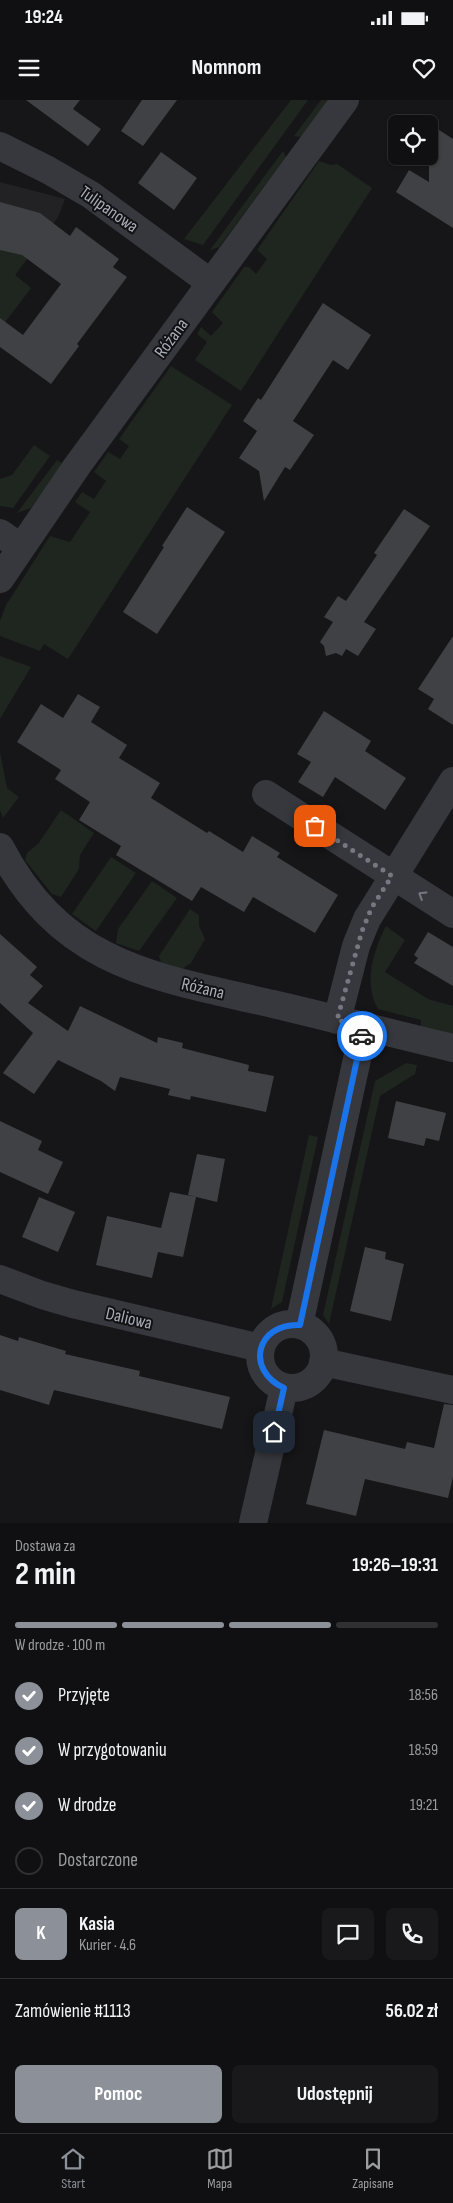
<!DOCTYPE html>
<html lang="pl">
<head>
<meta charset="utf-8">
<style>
	:root { --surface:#101012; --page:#19191b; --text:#f1f3f6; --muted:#9c9d9f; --line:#303032; --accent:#8c9099 }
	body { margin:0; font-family:"Sofia Sans Condensed",sans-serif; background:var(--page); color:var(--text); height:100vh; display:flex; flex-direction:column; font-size:19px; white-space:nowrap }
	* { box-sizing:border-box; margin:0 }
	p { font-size:16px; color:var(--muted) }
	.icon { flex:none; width:28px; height:28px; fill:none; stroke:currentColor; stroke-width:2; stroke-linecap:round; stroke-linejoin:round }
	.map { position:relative; height:1423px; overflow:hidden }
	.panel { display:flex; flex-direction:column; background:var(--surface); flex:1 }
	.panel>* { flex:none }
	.fabs { position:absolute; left:388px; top:15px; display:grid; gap:10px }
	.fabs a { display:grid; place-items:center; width:50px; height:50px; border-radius:8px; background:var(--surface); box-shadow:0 1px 4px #0004,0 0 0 1px var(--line); font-size:25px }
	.pin { position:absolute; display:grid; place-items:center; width:42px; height:42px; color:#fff; margin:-21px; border-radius:10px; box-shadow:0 2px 8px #0006 }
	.courier { position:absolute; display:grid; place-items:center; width:50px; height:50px; margin:-25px; border:4px solid #1a73e8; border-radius:50%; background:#fff; color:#222; box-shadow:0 1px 6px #0007 }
	.summary em { font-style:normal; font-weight:700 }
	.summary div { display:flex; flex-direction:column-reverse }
	.summary { display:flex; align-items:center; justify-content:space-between; height:85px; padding:0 15px }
	h1 { font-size:32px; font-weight:700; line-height:38px }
	.bar { display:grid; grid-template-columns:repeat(4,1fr); gap:8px 5px; align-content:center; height:60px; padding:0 15px }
	.bar i { height:6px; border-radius:4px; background:var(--line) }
	.bar .active { background:var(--accent) }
	.bar p { grid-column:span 4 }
	.line { display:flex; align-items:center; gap:12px; padding:0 15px; border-top:1px solid var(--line) }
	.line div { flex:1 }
	.round { display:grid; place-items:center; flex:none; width:52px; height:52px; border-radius:8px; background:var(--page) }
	ol { padding:0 15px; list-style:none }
	li { display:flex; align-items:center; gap:15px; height:55px }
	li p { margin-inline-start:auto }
	li .icon { padding:5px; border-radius:50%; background:var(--accent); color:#fff; stroke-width:4 }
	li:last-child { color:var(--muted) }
	li i { width:28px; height:28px; border:2px solid var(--line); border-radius:50% }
	.button { display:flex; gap:10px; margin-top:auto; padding:10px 15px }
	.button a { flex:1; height:58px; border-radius:8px; background:var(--accent); color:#fff; font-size:20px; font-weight:700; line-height:58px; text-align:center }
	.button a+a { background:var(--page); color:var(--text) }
	.status { display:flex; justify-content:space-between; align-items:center; height:35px; padding:0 25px; background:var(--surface); direction:ltr }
	.status svg { height:14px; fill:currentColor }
	header { display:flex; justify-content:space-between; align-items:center; height:65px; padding:0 15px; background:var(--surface); font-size:22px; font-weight:700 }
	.tab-bar { display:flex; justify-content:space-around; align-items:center; height:70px; border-top:1px solid var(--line); background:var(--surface); font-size:14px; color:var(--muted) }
	.tab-bar a { display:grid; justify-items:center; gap:2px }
	.tab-bar .active { color:var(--accent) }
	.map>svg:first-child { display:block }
	.built { fill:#222225 }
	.green { fill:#1e261f }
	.building { fill:#404145 }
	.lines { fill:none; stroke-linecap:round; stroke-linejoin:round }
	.minor { stroke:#37383d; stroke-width:28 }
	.oneway { stroke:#757881 }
	.done { stroke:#757880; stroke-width:5; stroke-dasharray:0 9 }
	.route { stroke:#1a73e8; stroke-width:6 }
	.labels { text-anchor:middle; stroke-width:4; stroke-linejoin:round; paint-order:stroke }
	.street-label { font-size:18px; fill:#a8adb8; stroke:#111113 }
</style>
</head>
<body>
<div class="status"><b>19:24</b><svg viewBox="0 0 49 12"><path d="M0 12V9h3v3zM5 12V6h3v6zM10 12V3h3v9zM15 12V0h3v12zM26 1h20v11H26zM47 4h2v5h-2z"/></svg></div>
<header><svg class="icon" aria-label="menu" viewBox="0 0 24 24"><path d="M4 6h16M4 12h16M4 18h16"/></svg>Nomnom<svg class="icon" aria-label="heart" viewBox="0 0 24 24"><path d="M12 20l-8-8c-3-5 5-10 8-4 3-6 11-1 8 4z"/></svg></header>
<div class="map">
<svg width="453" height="1423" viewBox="0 0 453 1423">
	<rect width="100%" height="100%" fill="#161618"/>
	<path class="built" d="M0,82L65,99L58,117L15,175L31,188L0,229Z"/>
	<path class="green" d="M291,0H308L203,145L184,139Z
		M321,0H326L327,2L301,37L294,36Z
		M283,51L286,57L219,147L210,150Z
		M319,61L331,65L337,64L372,88L241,291L195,260L207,242L197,234L201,227L211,236L223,223L212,212L244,167H249L256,174L267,159L257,150Z
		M7,132L41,140L15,175L31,188L5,222L0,218V150L2,151Z
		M171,266L232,305L68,559L44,544L40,551L0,536V521L6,505L50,436L70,442L90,412L75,402L82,392L94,399L106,381L94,372L108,352L120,359L129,346L119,339Z
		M34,345L50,356L13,408L0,406V379L12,375Z
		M57,360L63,364L31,408L17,413Z
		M0,556L31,567L0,619Z
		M0,652L7,688L19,697L3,718L0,710Z
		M61,710L94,733L80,755L79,769L61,797L52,794L25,760L27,753L38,744Z
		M111,757L136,773L96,831L72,814Z
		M152,781L177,798L139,851L116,843L118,829Z
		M190,809L199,815V826L205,839L191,863L182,869L161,862L159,856Z
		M386,826L405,840L385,872L428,899L453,906V934L421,927V920L378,909C363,882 373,852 386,826Z
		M406,963L417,965L415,974L380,996L329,1224L323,1215L375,981Z
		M309,1035L318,1037L282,1202L271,1209Z"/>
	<path class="building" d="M26,0H80L73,9L101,29L88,46Z
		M142,0H177L143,46L121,31Z
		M436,28L453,39V128L396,92L409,70L429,82V40Z
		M161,52L197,78L174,110L138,83Z
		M0,102L40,113L70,136L76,127L119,159L113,167L127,177L77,244L79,246L51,284L0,247V218L23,235L61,184L22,155L0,150Z
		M323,203L371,235L348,270L333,260L293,321L314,335L290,370L285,367L264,401L259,371L239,358L257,331L243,321L258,298L261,300Z
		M187,407L225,432L157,534L123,512L164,447L162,446Z
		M404,409L430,426L364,522L376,529L358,556L346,549L342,556L336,553L326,556L324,546L320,542L333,522L324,517L338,496L346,501L377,455L374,453Z
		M453,536V625L428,609L434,599L418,589Z
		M78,594L100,607L91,622L127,645L119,658L160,683L151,698L207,733L209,731L243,752L252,736L280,753L277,757L338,795L315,833L253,797L244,812L201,787L192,801L116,755L121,746L79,720L90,702L55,679L61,670L17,642L41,604L63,618Z
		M324,611L371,641L365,651L406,678L385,710L335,677L323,697L298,682L311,662L297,654Z
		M428,832L453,847V886L414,863L418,858L414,855Z
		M0,834L37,867L30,875L43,886L28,903L68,931L80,906L157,943L158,937L183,943L182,948L249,965L248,971L274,976L266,1012L191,996L190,1000L168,995L170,989L120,977L115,991L101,981L58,960L34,994L3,973L33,933L0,903Z
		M396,1001L446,1013L439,1041L426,1038L424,1046L388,1038Z
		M0,1021L42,1041L38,1050L63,1062L48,1094L0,1072Z
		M197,1054L225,1059L217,1102L188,1095Z
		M170,1092L196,1097L183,1157L158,1152L152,1178L96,1165L107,1116L161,1128Z
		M39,1097L75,1112L58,1152L22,1137Z
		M365,1147L386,1152L385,1159L404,1164L391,1221L350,1211Z
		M0,1235L18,1241L19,1237L66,1251L65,1254L140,1271L139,1276L230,1297L222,1329L54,1290L49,1305L0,1290Z
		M444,1304L453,1305V1377L448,1398L365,1379L356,1416L306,1404L324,1330L405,1349L407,1342L434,1348Z"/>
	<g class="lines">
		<path class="minor" d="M0,46L48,70L91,95L211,183
			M0,433L20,447
			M0,479L77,366L345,0
			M266,694L453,814
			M0,747C62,866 155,877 273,904C333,918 393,934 453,948
			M337,920L356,846L367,819L453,681
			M0,1179L42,1195L73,1204L261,1248
			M260 1256a32 32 0 1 1 64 0a32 32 0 1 1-64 0Z
			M299,1225L364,927
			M323,1262L453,1290
			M253,1423L284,1288"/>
	</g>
	<defs><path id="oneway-chevron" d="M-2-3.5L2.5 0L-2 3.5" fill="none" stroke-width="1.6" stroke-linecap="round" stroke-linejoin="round" transform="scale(1.25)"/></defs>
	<use class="oneway" href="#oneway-chevron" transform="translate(422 795) rotate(-148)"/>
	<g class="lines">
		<path class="done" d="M315,726L392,776L372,807L362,831L337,920L364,927L362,936"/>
		<path class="route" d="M274,1332L284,1288C245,1270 256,1223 300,1225L362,936"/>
	</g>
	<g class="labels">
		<g class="street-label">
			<text transform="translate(109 109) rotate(35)" y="6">Tulipanowa</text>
			<text transform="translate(171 238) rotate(-54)" y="6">Różana</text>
			<text transform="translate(203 888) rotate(13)" y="6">Różana</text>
			<text transform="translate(129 1218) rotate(13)" y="6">Daliowa</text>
		</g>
	</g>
</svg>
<div class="fabs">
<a><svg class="icon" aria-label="locate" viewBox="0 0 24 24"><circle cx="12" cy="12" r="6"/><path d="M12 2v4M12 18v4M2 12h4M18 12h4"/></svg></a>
</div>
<div class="pin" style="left:315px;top:726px;background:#ea580c"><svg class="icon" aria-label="bag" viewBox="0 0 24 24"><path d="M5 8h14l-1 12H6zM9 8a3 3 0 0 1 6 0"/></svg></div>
<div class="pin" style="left:274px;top:1332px;background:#1f2937"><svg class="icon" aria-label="home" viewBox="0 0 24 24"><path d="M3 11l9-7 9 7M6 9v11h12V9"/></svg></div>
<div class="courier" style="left:362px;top:936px"><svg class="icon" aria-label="car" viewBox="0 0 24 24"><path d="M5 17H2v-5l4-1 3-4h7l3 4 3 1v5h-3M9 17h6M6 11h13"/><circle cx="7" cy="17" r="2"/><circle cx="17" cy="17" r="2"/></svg></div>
</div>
<section class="panel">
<div class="summary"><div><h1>2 min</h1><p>Dostawa za</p></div><em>19:26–19:31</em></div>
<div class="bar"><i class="active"></i><i class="active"></i><i class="active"></i><i></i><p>W drodze · 100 m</p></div>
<ol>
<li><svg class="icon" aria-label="check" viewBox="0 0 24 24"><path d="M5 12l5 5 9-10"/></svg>Przyjęte<p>18:56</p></li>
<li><svg class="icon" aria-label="check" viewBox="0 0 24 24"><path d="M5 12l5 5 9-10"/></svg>W przygotowaniu<p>18:59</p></li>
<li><svg class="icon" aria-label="check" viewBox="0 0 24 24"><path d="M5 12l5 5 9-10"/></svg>W drodze<p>19:21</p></li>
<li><i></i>Dostarczone</li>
</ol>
<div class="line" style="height:90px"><b class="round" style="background:var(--accent);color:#fff">K</b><div><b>Kasia</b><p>Kurier · 4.6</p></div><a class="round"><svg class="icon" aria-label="chat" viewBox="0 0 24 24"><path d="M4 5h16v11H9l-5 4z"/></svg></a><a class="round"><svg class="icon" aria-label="phone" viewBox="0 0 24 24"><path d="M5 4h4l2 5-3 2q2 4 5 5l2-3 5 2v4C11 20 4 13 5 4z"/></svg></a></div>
<div class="line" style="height:65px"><div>Zamówienie #1113</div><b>56.02 zł</b></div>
<div class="button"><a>Pomoc</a><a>Udostępnij</a></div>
</section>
<nav class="tab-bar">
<a class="active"><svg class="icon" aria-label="home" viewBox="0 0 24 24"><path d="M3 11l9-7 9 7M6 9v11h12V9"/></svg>Start</a>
<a><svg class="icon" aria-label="map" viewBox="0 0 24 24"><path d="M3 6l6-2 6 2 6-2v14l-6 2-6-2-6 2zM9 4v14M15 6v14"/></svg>Mapa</a>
<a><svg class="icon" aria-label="saved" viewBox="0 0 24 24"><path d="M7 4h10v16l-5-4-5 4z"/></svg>Zapisane</a>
</nav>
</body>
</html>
